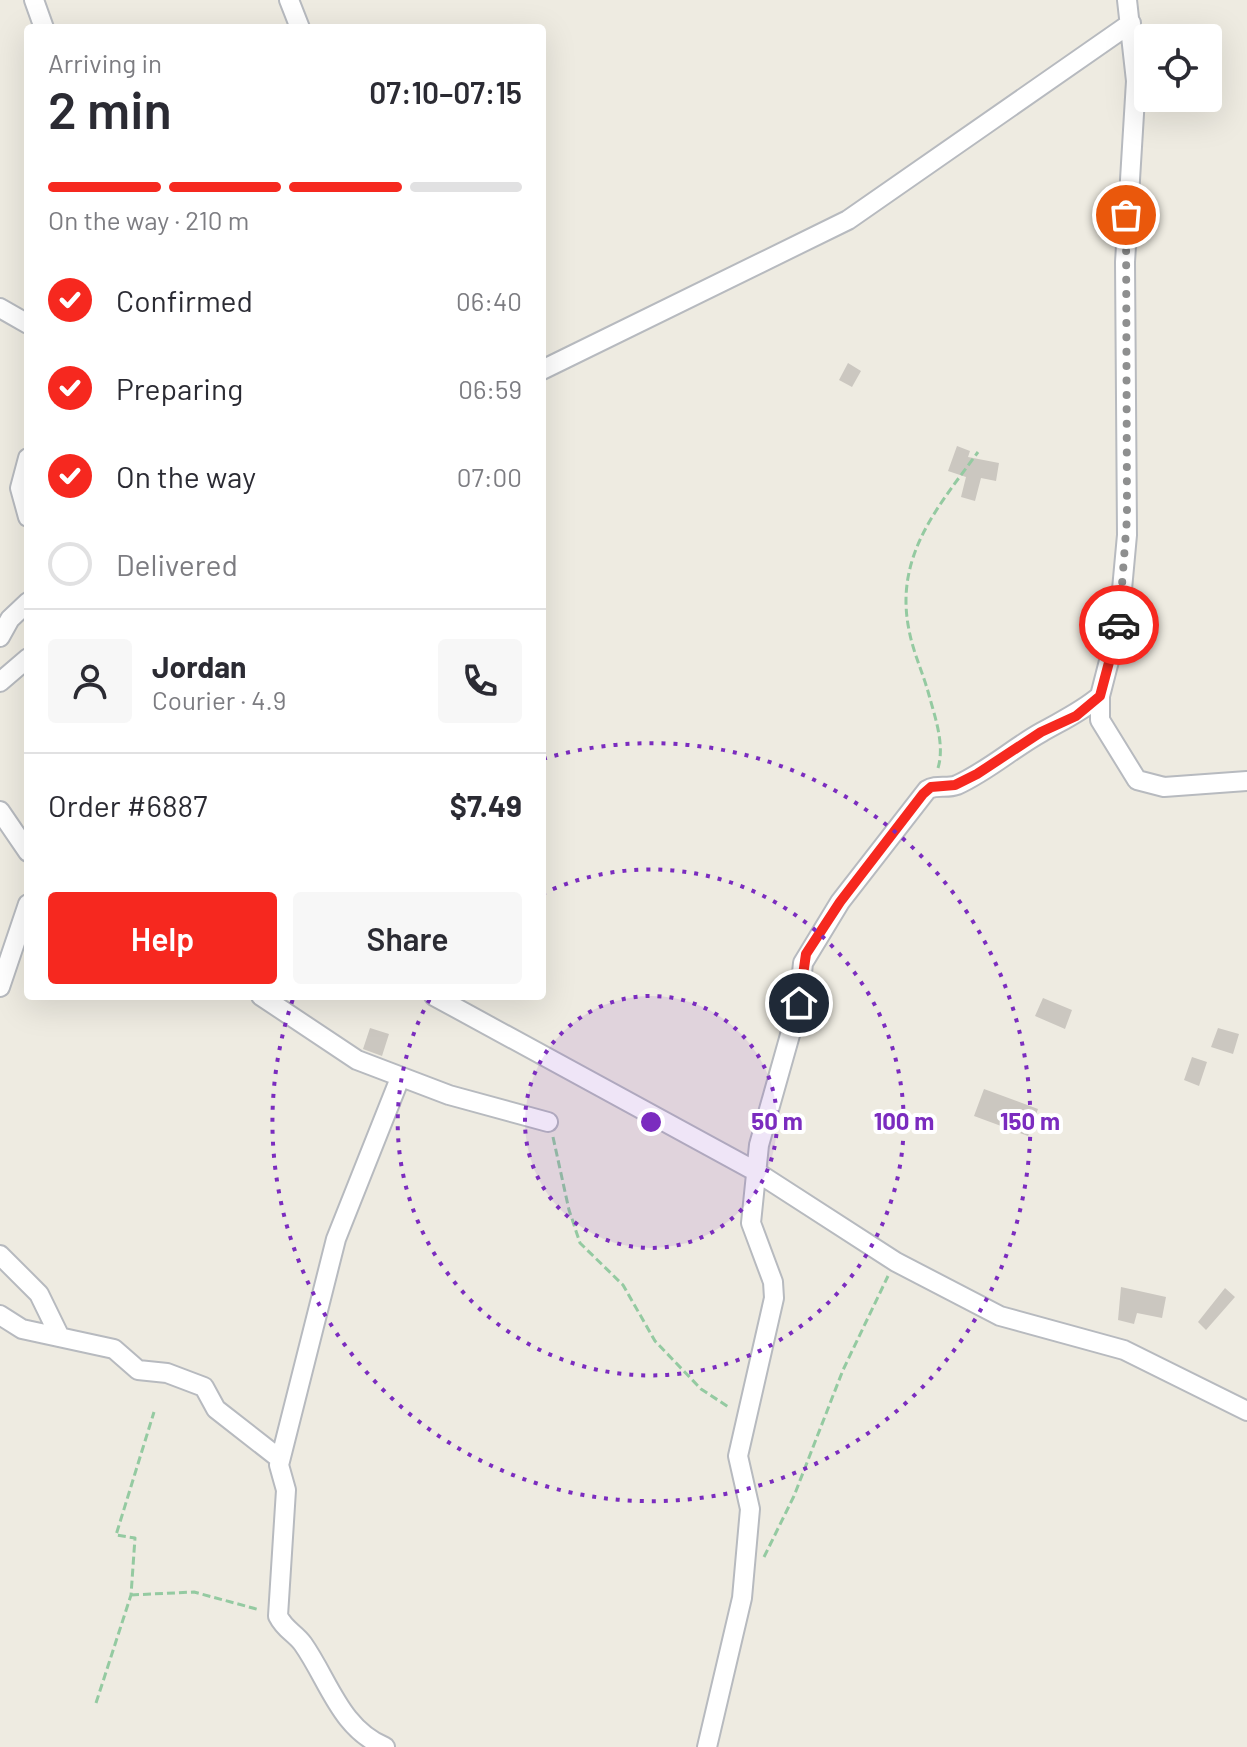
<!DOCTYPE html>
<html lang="en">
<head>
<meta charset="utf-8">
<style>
	:root { --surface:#fff; --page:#f7f7f7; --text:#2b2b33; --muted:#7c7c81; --line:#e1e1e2; --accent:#f6281f }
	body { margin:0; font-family:Barlow,sans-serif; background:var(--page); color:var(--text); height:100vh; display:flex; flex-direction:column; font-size:30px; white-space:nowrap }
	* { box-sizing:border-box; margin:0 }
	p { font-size:26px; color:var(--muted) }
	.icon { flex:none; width:44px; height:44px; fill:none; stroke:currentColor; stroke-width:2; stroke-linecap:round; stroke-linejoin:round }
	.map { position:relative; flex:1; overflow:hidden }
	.sheet { position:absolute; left:24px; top:24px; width:522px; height:976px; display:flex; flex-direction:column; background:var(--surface); border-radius:8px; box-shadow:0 8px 32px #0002 }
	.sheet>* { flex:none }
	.tools { position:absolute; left:1134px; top:24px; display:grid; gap:16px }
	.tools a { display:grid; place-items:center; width:88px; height:88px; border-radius:8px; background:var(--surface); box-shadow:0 8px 32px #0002; font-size:40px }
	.pin { position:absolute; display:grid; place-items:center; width:68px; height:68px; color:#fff; margin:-34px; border:4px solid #fff; border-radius:50%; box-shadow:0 2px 8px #0007 }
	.courier { position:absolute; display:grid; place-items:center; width:80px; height:80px; margin:-40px; border:6px solid #f6281f; border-radius:50%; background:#fff; color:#222; box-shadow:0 2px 10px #0007 }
	.summary em { font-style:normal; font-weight:600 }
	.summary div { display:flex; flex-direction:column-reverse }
	.summary { display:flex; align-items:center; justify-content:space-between; height:136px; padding:0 24px }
	h1 { font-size:52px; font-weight:600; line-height:60px }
	.bar { display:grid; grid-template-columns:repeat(4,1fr); gap:12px 8px; align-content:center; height:96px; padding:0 24px }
	.bar i { height:10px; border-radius:6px; background:var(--line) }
	.bar .current { background:var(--accent) }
	.bar p { grid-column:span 4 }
	.line { display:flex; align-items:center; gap:20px; padding:0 24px; border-top:2px solid var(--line) }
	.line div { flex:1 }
	.round { display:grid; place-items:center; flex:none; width:84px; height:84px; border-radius:8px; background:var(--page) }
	ol { padding:0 24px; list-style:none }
	li { display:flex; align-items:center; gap:24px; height:88px }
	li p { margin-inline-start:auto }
	li .icon { padding:8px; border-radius:50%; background:var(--accent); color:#fff; stroke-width:4 }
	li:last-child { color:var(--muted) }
	li i { width:44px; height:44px; border:4px solid var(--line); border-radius:50% }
	.cta { display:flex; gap:16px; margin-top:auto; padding:16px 24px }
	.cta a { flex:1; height:92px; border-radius:8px; background:var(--accent); color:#fff; font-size:32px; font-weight:600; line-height:92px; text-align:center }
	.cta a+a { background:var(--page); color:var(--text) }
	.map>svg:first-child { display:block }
	.building { fill:#cbc7c0 }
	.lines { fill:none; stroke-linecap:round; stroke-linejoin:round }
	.street-casing { stroke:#b7babf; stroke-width:22 }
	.path { stroke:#94caa1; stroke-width:3; stroke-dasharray:8 4; stroke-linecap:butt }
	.street { stroke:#fff; stroke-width:18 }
	.done { stroke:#8e8f8f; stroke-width:8; stroke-dasharray:0 14.4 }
	.route { stroke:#f6281f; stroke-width:10 }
	.ring { fill:none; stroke:#7b2cbf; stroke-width:4; stroke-dasharray:4 8 }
	.centre { fill:#7b2cbf; stroke:#fff; stroke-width:4 }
	.ring-label { font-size:24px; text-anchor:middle; font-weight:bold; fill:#7b2cbf; stroke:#fff; stroke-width:8; stroke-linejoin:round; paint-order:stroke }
</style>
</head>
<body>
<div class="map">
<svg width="1247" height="1747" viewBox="0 0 1247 1747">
	<rect width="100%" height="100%" fill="#eeebe1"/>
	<path class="building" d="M848,363L861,371L852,387L839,380Z
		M957,446L970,451L968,457L999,463L996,481L981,478L975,501L961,497L966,477L948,471Z
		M1043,998L1072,1010L1065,1029L1035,1016Z
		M370,1028L389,1034L382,1056L363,1049Z
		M1218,1028L1239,1034L1233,1054L1211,1047Z
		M1192,1057L1207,1062L1199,1086L1184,1080Z
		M984,1089L1038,1109L1028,1136L974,1116Z
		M1121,1287L1166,1297L1162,1318L1137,1313L1134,1324L1118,1320Z
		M1225,1288L1235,1297L1206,1330L1198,1322Z"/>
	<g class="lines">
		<g class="street-casing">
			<path id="street" d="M34,0L44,28
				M289,0L300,28
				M1127,0L1136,81L1125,262L1127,535L1119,622L1100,696V720L1137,780L1164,787L1247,781
				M0,308L28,324
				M542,370L848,220L1131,23
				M28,458L20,488L28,517
				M0,637L10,619L28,602
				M0,682L28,658
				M0,811L28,852
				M0,987L28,904
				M261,996L357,1060L449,1095L548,1122
				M434,996L755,1171L896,1262L1000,1316L1124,1350L1247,1411
				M0,1255L39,1294L60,1337
				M0,1315L22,1329L114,1349L138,1370L167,1373L204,1387L216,1409L280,1459
				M385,1747C340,1728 329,1681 303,1644C295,1633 285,1630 278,1616L286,1490L279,1465L336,1239L400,1078
				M707,1747L742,1598L750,1509L738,1456L774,1298L773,1282L751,1223L759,1145L799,1003L803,963L840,902L927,790C936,784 947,789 957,785C988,771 1013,748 1042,732C1063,720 1081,712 1100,696"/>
		</g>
		<path class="path" d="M938,768C945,745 935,717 929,695C923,673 913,652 909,630C894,556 938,507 978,452
			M553,1137L569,1210L580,1243L623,1285L655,1341L701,1389L730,1408
			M764,1557L794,1496L843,1370L888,1276
			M131,1595L194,1592L260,1610
			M96,1703L131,1595L135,1538L116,1535L154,1412"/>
		<use href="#street" class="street"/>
	</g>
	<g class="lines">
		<path class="done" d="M1119,625L1127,518L1126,215"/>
		<path class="route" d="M799,1003L806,954L840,902L923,794L931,787L955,785L977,774L1041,732L1076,716L1100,696L1119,625"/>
	</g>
	<circle cx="651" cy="1122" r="126" fill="#7b2cbf" fill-opacity=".12"/>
	<g class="ring">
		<circle cx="651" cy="1122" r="126"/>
		<path d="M542 894A253 253 0 1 1 431 997"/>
		<path d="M543 759A379 379 0 1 1 293 999"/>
	</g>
	<circle cx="651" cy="1122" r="12" class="centre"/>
	<g class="ring-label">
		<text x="777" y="1130">50 m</text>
		<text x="904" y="1130">100 m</text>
		<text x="1030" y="1130">150 m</text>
	</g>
</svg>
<div class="tools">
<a><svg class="icon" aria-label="locate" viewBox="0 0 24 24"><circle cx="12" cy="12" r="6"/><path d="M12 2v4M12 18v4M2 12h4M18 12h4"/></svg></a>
</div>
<div class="pin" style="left:1126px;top:215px;background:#ea580c"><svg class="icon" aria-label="bag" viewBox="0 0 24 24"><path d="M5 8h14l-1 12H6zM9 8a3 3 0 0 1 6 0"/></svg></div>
<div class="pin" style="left:799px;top:1003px;background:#1f2937"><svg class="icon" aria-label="home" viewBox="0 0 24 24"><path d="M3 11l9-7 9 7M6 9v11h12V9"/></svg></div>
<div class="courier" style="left:1119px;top:625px"><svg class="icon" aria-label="car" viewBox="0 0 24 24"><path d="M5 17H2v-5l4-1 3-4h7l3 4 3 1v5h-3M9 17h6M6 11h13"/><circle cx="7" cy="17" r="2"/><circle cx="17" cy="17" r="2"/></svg></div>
<section class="sheet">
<div class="summary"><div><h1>2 min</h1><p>Arriving in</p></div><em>07:10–07:15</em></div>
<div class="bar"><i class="current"></i><i class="current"></i><i class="current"></i><i></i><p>On the way · 210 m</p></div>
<ol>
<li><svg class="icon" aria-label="check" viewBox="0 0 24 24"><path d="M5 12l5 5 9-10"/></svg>Confirmed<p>06:40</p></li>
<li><svg class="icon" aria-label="check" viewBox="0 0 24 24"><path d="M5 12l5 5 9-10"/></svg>Preparing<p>06:59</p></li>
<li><svg class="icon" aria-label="check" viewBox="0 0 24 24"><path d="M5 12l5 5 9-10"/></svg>On the way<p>07:00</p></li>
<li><i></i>Delivered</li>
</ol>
<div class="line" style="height:144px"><a class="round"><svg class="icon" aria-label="person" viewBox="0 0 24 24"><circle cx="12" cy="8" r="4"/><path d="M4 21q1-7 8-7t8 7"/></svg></a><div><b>Jordan</b><p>Courier · 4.9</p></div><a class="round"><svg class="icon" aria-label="phone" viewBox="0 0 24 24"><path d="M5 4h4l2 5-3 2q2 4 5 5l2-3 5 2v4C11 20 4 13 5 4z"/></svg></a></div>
<div class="line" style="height:104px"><div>Order #6887</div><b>$7.49</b></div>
<div class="cta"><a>Help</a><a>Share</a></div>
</section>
</div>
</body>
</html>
